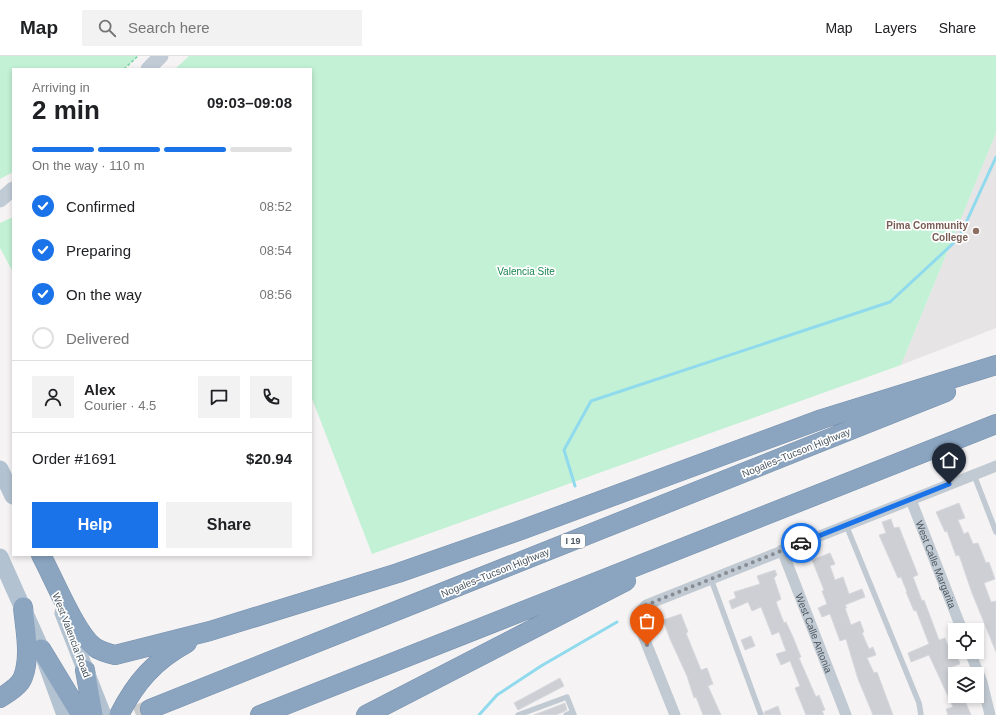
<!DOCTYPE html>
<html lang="en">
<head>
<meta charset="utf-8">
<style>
	:root { --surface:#fff; --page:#f2f2f2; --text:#202124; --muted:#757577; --line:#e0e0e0; --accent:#1a73e8 }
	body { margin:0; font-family:Helvetica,sans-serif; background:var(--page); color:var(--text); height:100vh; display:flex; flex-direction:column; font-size:15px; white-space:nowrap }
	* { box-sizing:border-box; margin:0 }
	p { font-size:13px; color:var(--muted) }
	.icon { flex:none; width:22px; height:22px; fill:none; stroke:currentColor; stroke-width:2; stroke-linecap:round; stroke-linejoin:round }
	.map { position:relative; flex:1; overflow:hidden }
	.sheet { position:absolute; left:12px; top:12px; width:300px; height:488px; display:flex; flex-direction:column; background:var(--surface); border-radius:0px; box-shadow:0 2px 6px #0003 }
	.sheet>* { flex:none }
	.fabs { position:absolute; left:948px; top:567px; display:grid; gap:8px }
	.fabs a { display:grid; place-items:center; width:36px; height:36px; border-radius:0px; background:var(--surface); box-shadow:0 2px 6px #0003; font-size:20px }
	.pin { position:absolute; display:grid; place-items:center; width:34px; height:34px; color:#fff; margin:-41px -17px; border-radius:50% 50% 50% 0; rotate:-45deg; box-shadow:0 0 4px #0007 }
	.pin .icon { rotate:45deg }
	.courier { position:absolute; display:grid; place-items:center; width:40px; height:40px; margin:-20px; border:3px solid #1a73e8; border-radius:50%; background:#fff; color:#222; box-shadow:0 1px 5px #0007 }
	.headline em { font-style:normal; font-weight:600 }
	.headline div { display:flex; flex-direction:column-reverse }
	.headline { display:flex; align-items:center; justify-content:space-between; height:68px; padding:0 20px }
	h1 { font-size:26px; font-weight:600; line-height:30px }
	.bar { display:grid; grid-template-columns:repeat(4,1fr); gap:6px 4px; align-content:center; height:48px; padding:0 20px }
	.bar i { height:5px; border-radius:3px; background:var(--line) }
	.bar .active { background:var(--accent) }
	.bar p { grid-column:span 4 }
	.line { display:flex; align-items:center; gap:10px; padding:0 20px; border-top:1px solid var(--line) }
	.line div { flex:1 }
	.round { display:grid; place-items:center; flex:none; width:42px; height:42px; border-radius:0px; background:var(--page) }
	ol { padding:0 20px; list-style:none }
	li { display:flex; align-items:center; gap:12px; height:44px }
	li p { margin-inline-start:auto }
	li .icon { padding:4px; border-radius:50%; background:var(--accent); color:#fff; stroke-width:4 }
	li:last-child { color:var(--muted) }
	li i { width:22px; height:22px; border:2px solid var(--line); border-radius:50% }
	.action { display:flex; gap:8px; margin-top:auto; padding:8px 20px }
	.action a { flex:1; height:46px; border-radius:0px; background:var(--accent); color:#fff; font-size:16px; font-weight:600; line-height:46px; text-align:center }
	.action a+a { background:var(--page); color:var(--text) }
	header { display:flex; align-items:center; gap:24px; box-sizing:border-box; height:56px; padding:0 20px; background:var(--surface); border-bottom:1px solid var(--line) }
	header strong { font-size:19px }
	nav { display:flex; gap:22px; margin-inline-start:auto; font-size:14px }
	.search { width:280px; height:36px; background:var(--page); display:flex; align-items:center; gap:10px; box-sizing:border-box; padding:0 14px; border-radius:0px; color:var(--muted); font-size:15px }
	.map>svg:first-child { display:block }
	.education { fill:#e6e4e5 }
	.green { fill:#c3f1d5 }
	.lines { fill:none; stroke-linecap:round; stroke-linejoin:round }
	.stream { stroke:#90daee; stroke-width:3 }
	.building { fill:#cdcfd5; stroke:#d7d9de }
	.highway-tunnel { stroke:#caccce; stroke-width:19; stroke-dasharray:19 10; stroke-linecap:butt }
	.highway-casing { stroke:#7690ad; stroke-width:20 }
	.path { stroke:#7ad0a6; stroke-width:1.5; stroke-dasharray:3 2; stroke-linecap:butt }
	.lane { stroke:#c1cad2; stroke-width:5.5 }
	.street { stroke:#c1cad2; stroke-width:11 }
	.secondary { stroke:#c1cbd6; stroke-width:15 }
	.primary { stroke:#b3c2d1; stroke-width:17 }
	.highway { stroke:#8ba5c1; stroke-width:19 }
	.done { stroke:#868d94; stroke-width:4; stroke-dasharray:0 7.2 }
	.route { stroke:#1a73e8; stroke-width:5 }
	.education-dot { fill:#8d6e63; stroke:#fff; stroke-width:1.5 }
	.labels { text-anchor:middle; stroke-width:3.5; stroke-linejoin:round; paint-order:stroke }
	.shield { fill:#fff; stroke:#808990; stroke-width:1 }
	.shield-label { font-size:9px; font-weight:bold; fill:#4a5661 }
	.education-label { font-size:10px; font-weight:bold; fill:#785e54; stroke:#fff; text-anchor:end }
	.park-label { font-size:10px; fill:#17864f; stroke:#fff }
	.street-label { font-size:10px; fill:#4a5661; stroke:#fff }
</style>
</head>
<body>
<header>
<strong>Map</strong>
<div class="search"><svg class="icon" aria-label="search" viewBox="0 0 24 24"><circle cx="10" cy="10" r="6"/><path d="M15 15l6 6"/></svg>Search here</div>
<nav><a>Map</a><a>Layers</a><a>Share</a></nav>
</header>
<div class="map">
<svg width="996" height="659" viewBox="0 0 996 659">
	<rect width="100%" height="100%" fill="#f5f3f3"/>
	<path class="education" d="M996,77V272L901,309Z"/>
	<path class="green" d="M0,0H138L124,13H13V116L0,123Z
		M189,0H996V77L901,309L372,498L311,340V13H175Z
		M13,161V216L0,192V167Z"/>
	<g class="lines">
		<path class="stream" d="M575,430L564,394L591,345L890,246L959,182L996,101
			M479,659L497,639L541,610L617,566"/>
	</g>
	<path class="building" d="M959,447L965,462L958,464L964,478L968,476L973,488L978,487L986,507L989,506L995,523L984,527L991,546L996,545V596L972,537L959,499L956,500L947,475L945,476L936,456Z
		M891,463L894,472L899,471L918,519L913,521L922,545L924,544L939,584L945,582L952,601L957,599L960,608L949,612L955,626V640H963L971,659H948L946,653L953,651L929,599L911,606L908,597L929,588L916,554L914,555L906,536H907L901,521L898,522L879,479L886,477L882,466Z
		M830,497L835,508L830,510L835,524L843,521L849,538L862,533L865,541L845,549L847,552H845L851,569L860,565L864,576L862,577L869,593L873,591L876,599L867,602L874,617L877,616L893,659H873L858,623L846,583L840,585L830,558L822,561L818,552L827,548L822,535L824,534L812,504Z
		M775,514L777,519L774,522L781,543L776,546L784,567L786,566L793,581L801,601L799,602L816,641L819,639L825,654L822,655L824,659H806L795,632L800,630L790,605L781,609L776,598L786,595L779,576L772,579L761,551L752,555L748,546L732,553L729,545L736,542L734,536L760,528L757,520Z
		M681,558L688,576L686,577L701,614L707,612L713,628L708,630L721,659H703L696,641L694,642L687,620L670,583L663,564Z
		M751,580L755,590L745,594L741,584Z
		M560,622L564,630L518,654L514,647Z
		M565,647L567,654L563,656L556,659H534Z
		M778,650L781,659H765L764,656Z"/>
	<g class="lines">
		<path class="highway-tunnel" d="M136,659L150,653"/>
		<g class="highway-casing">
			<path id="highway" d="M41,499C53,521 75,575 93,590C99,595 107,597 115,599L210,575L398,517L521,474L822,363L996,309
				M41,593L81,659
				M85,614L93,659
				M0,642C8,637 20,630 23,621C31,600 25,573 23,551
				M150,653L946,336
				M119,659C136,626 154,605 187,587
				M260,659L996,368
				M366,659L626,525"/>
		</g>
		<path class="path" d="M124,13L138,0"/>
		<path class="lane" d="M974,419L996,476
			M846,469L919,647L921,659
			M711,523L761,659
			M518,659L567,641L574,659
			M566,659L573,656"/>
		<g class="street">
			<path id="s1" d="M911,444L962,574"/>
			<path id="s2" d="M782,494L846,659"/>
			<path d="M970,596L982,626L990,659"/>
			<path d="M675,659L641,574L640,556L646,549L996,410"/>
		</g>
		<path class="secondary" d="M148,13L161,0
			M0,144L13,133"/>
		<path class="primary" d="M0,413L13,440
			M0,501L41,593L65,659
			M63,557L103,659"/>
		<use href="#highway" class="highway"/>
	</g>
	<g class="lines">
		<path class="done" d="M647,589L641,574L640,556L646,549L801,487"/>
		<path class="route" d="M801,487L949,428"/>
	</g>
	<circle class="education-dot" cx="976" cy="175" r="4"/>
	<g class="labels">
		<rect class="shield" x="561" y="478" width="24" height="14" rx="3"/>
		<g class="shield-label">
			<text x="573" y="488">I 19</text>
		</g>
		<g class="education-label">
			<text x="968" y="173">Pima Community<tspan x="968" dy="12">College</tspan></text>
		</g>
		<g class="park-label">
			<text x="526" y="219">Valencia Site</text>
		</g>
		<g class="street-label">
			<text transform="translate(796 396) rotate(-22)" y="4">Nogales–Tucson Highway</text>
			<text dy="4" stroke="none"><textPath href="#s1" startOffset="69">West Calle Margarita</textPath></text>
			<text transform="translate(495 516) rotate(-22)" y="4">Nogales–Tucson Highway</text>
			<text dy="4" stroke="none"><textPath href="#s2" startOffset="89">West Calle Antonia</textPath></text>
			<text transform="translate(72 579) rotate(69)" y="4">West Valencia Road</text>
		</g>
	</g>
</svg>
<div class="fabs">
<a><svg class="icon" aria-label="locate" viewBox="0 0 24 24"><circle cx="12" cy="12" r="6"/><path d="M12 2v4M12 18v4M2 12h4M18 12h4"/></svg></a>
<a><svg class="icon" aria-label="layers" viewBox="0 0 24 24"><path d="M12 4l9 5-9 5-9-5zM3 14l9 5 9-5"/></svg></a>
</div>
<div class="pin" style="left:647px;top:589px;background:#ea580c"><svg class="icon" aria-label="bag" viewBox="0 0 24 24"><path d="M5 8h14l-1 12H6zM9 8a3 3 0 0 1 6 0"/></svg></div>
<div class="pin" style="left:949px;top:428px;background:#1f2937"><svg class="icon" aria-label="home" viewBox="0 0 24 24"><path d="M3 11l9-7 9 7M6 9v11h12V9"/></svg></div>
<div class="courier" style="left:801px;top:487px"><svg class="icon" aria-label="car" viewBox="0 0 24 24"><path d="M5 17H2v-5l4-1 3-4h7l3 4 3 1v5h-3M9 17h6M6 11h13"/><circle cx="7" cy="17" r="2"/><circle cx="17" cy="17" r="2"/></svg></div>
<section class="sheet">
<div class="headline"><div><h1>2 min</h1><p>Arriving in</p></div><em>09:03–09:08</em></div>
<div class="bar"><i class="active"></i><i class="active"></i><i class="active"></i><i></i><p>On the way · 110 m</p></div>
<ol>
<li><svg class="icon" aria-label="check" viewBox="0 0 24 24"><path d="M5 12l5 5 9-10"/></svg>Confirmed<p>08:52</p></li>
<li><svg class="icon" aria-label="check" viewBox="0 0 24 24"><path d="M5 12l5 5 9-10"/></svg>Preparing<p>08:54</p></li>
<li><svg class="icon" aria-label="check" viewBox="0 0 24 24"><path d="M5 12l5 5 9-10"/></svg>On the way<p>08:56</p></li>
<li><i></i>Delivered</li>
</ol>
<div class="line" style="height:72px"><a class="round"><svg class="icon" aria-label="person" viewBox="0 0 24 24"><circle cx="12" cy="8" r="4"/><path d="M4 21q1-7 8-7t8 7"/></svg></a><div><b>Alex</b><p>Courier · 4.5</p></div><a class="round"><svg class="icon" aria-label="chat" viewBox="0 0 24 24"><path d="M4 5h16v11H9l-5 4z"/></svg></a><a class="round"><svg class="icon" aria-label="phone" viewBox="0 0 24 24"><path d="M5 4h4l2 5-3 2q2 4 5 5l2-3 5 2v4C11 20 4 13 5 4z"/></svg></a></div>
<div class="line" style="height:52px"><div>Order #1691</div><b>$20.94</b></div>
<div class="action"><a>Help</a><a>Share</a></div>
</section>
</div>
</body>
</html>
